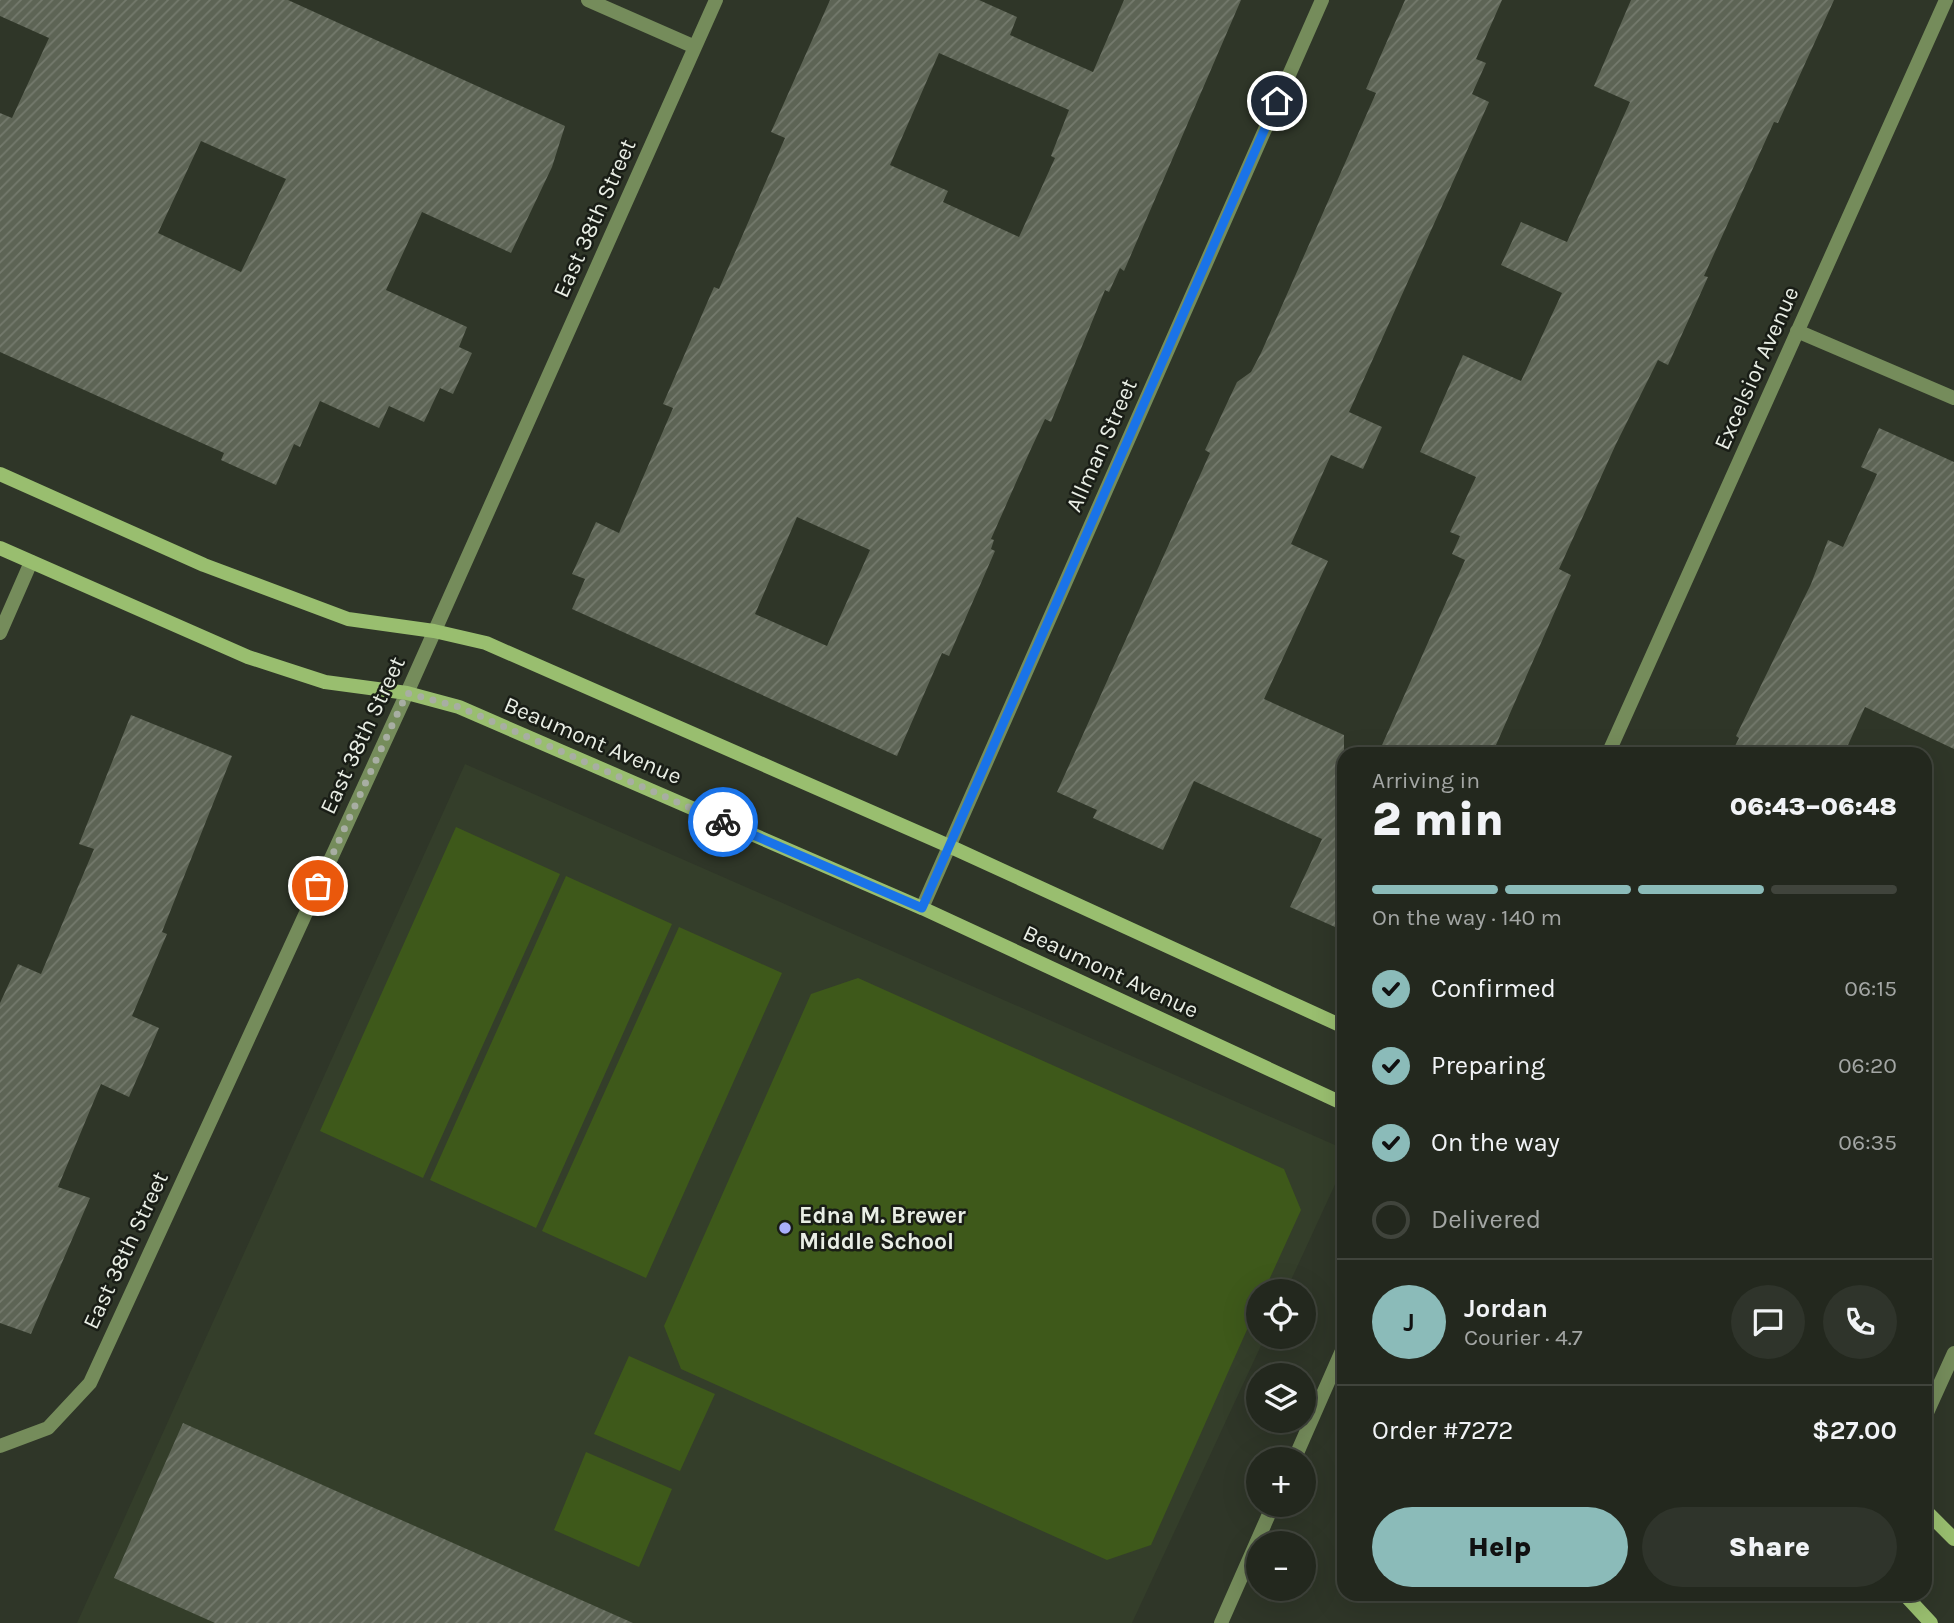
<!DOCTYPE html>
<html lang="en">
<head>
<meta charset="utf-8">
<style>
	:root { --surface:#23281e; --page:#2f342b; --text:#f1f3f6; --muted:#a3a6a4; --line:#40443c; --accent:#8bbbb9 }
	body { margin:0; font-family:Karla,sans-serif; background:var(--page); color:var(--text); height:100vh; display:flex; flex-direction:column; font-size:26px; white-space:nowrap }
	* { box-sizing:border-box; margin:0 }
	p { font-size:23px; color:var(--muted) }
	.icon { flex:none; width:38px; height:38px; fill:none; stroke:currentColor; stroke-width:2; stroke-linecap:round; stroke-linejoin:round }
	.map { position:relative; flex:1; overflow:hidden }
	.side { position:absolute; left:1337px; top:747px; width:595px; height:854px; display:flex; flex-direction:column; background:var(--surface); border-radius:21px; box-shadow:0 7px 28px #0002,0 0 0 2px var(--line) }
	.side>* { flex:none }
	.controls { position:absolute; left:1246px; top:1279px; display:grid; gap:14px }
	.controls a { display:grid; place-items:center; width:70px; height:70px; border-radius:50%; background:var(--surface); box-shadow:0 7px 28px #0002,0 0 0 2px var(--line); font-size:35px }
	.pin { position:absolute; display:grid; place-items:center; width:60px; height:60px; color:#fff; margin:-30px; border:4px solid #fff; border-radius:50%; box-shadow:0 2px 7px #0007 }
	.courier { position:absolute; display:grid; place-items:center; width:70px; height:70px; margin:-35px; border:5px solid #1a73e8; border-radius:50%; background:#fff; color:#222; box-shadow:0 2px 9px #0007 }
	.summary em { font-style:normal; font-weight:800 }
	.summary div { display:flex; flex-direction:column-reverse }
	.summary { display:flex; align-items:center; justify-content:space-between; height:119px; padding:0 35px }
	h1 { font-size:46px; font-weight:800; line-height:52px }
	.bar { display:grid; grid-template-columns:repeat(4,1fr); gap:10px 7px; align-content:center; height:84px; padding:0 35px }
	.bar i { height:9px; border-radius:5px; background:var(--line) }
	.bar .on { background:var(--accent) }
	.bar p { grid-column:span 4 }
	.line { display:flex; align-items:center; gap:18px; padding:0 35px; border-top:2px solid var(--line) }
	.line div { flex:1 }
	.round { display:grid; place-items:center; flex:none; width:74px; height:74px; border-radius:37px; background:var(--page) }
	ol { padding:0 35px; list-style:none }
	li { display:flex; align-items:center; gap:21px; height:77px }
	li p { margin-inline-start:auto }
	li .icon { padding:7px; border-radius:50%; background:var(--accent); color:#111; stroke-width:4 }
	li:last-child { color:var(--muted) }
	li i { width:38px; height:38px; border:4px solid var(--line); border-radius:50% }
	.action { display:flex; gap:14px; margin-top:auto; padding:14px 35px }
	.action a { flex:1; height:80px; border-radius:42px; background:var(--accent); color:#111; font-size:28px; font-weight:800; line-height:80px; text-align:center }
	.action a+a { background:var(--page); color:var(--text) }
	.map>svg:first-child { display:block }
	.built { fill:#343e2a }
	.garden { fill:#3e591a }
	.building { fill:url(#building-hatch); fill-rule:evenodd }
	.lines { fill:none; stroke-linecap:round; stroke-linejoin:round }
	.service { stroke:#758c5b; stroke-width:14 }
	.minor { stroke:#758c5b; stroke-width:14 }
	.secondary { stroke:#99be6f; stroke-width:14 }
	.done { stroke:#a8aea3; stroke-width:7; stroke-dasharray:0 12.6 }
	.route { stroke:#1a73e8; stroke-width:9 }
	.poi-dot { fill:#a9b0fc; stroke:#191d16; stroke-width:2.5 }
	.labels { text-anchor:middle; stroke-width:5; stroke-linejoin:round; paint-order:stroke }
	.street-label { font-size:23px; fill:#e9eee5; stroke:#191d16 }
	.poi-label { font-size:23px; font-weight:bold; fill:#e9eee5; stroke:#191d16; text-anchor:start }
</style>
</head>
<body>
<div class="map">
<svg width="1954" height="1623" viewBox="0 0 1954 1623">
	<defs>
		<pattern id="building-hatch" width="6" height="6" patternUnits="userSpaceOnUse" patternTransform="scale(1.75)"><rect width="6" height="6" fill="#5d6455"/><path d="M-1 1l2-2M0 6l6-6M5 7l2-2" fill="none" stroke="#747a6d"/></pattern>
	</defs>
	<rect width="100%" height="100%" fill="#2f3628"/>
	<path class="built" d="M465,764L1344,1149V1165L1286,1291L1258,1292V1337H1265L1132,1623H77Z"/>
	<path class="garden" d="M456,827L560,874L423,1178L320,1131Z
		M566,876L672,924L536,1228L430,1180Z
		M679,927L782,973L646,1278L542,1231Z
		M858,978L1284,1169L1301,1210L1264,1291L1258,1292V1305L1151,1545L1107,1560L681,1369L664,1326L811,994Z
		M629,1356L715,1394L680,1471L594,1434Z
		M586,1452L672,1489L639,1567L554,1530Z"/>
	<path class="building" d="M0,0H288L565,126L552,167L511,253L422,212L386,290L467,327L459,347L472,353L453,394L440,388L424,422L389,406L379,428L320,401L300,447L294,444L276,485L221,460L224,453L0,352V113L12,118L49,38L0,16ZM201,141L286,179L241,272L158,233Z
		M830,0H979L1017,17L1010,35L1093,72L1124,0H1241L1124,271L1120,268L1109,292L1105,290L1051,422L1045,419L1030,451L991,539L994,540L991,549L995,551L949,656L942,653L897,756L572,609L585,579L572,574L596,522L619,533L673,408L663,404L714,287L719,289L785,138L771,132ZM939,53L1069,110L1051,156L1055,158L1019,237L943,202L948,191L890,165ZM797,517L870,550L827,646L755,614Z
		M1405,0H1502L1476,59L1486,63L1472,94L1489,102L1349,412L1382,427L1363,469L1331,455L1291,544L1328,561L1264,699L1344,735V931L1290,907L1322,839L1194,781L1163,850L1093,818L1097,810L1057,792L1210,453L1205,450L1237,382L1251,372L1261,353L1376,93L1366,89Z
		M1631,0H1834L1778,123L1774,122L1704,276L1708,277L1668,365L1658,360L1616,444L1559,569L1571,575L1492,754H1378L1465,560L1452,554L1460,536L1450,532L1476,477L1420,452L1463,355L1521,381L1562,293L1501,265L1521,222L1567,242L1630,102L1594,86Z
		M1879,428L1954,462V749L1865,707L1844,754H1731L1739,738L1736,736L1811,584L1828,540L1843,547L1877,474L1861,467Z
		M131,715L232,756L162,932L167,934L132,1016L159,1028L129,1097L101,1084L58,1187L90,1198L31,1334L0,1323V1003L18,964L41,974L94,849L79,844Z
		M183,1423L633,1623H215L114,1578Z"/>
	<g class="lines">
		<path class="service" d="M0,633L31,562"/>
		<path class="minor" d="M588,0L695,47
			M1797,331L1954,398
			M1608,754L1946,0
			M922,908L1322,0
			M1925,1417L1954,1353
			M0,1446L48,1428L90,1383L407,693L716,0
			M1294,1460L1344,1346
			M1221,1623L1273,1505"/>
		<path class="secondary" d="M0,474L204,565L348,619L434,631L486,643L949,846L1344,1027
			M0,548L248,657L325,682L407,693L459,707L922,908L1344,1104
			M1925,1510L1954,1539
			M1904,1594L1931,1623"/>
	</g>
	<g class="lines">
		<path class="done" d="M318,886L407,693L459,707L723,822"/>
		<path class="route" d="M723,822L922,908L1277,101"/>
	</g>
	<circle class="poi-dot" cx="785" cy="1228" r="7"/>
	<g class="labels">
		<g class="street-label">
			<text transform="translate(594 218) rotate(-66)" y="8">East 38th Street</text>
			<text transform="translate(1756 368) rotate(-66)" y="8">Excelsior Avenue</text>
			<text transform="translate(1101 445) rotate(-66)" y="8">Allman Street</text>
			<text transform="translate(362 735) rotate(-65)" y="8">East 38th Street</text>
			<text transform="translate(593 740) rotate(23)" y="8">Beaumont Avenue</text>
			<text transform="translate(1111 971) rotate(25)" y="8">Beaumont Avenue</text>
			<text transform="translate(125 1250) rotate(-65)" y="8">East 38th Street</text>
		</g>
		<g class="poi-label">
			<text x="799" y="1223">Edna M. Brewer<tspan x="799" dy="26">Middle School</tspan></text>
		</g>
	</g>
</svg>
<div class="controls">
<a><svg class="icon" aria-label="locate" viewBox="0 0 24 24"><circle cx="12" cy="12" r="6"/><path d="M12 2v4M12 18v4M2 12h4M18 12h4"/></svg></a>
<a><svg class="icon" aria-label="layers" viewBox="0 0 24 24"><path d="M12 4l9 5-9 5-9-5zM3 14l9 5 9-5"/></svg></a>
<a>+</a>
<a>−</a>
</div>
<div class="pin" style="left:318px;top:886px;background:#ea580c"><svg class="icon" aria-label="bag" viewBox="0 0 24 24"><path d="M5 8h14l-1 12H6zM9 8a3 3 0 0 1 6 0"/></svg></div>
<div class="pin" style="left:1277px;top:101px;background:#1f2937"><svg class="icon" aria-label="home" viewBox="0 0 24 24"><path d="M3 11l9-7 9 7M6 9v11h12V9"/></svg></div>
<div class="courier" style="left:723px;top:822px"><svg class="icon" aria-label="bike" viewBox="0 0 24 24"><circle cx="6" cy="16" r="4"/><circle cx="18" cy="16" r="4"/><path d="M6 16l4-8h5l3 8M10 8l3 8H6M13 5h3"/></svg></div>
<section class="side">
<div class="summary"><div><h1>2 min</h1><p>Arriving in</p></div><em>06:43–06:48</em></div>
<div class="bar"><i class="on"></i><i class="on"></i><i class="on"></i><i></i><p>On the way · 140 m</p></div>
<ol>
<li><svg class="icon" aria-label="check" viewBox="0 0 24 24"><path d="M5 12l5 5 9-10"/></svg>Confirmed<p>06:15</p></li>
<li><svg class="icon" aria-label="check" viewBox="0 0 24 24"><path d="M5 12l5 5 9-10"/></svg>Preparing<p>06:20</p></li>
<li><svg class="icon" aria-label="check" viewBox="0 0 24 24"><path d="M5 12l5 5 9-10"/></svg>On the way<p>06:35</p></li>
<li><i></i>Delivered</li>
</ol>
<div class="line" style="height:126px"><b class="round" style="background:var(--accent);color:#111">J</b><div><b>Jordan</b><p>Courier · 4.7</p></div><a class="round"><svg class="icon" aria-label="chat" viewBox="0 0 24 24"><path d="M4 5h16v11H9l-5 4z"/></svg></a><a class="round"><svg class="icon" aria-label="phone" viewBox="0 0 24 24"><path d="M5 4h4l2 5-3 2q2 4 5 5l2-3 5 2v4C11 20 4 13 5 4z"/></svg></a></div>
<div class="line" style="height:91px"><div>Order #7272</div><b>$27.00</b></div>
<div class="action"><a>Help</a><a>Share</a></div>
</section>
</div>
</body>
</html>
